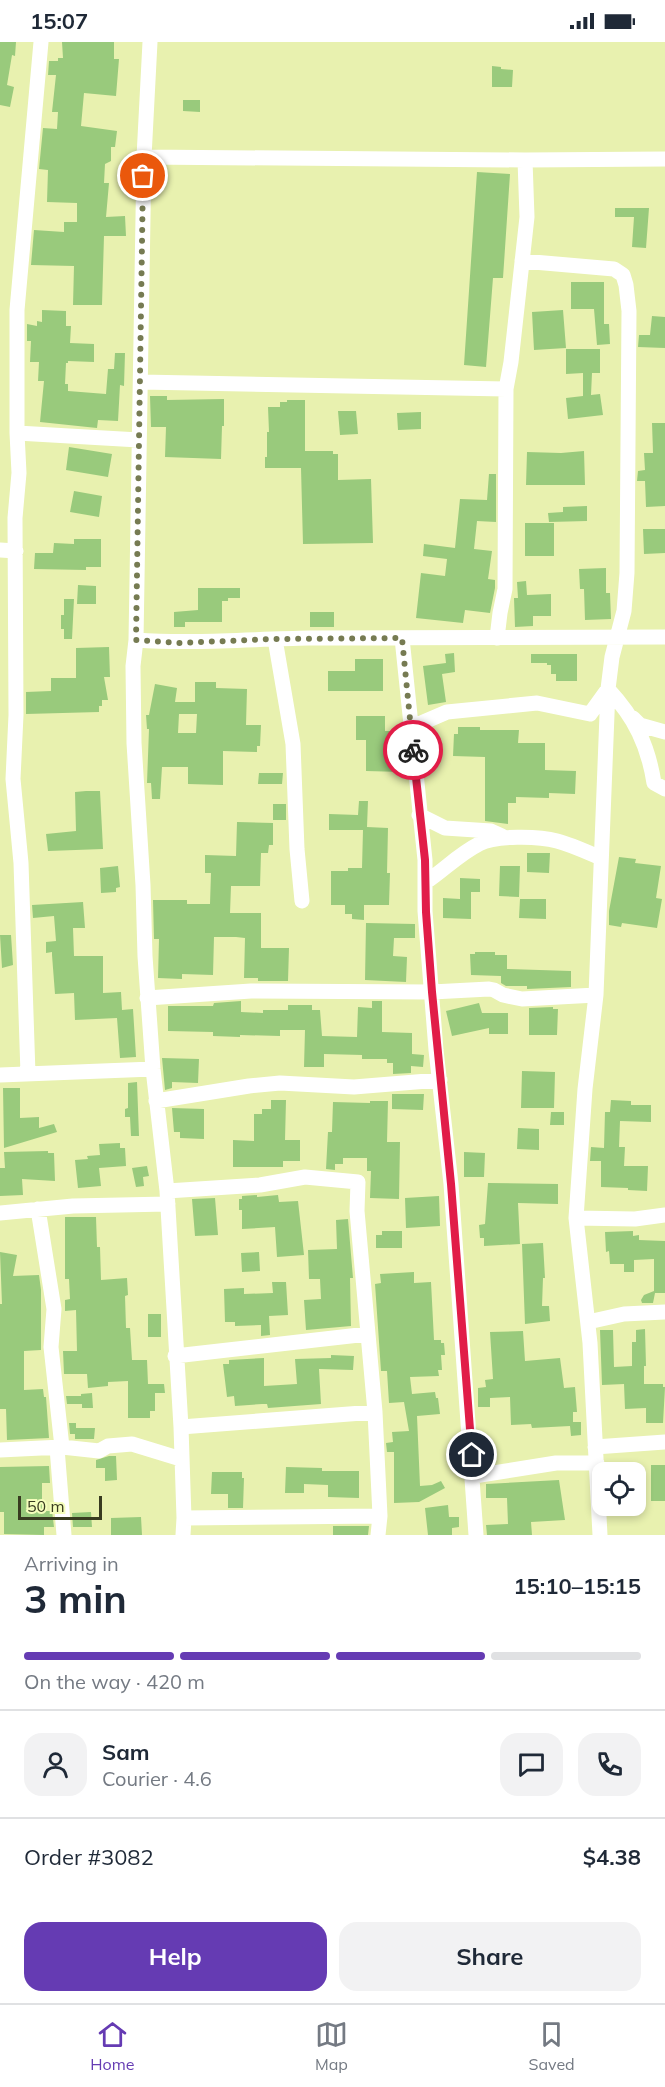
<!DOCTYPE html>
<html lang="en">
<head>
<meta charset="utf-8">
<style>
	:root { --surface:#fff; --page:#f2f2f3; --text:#1f2937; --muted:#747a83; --line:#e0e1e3; --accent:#653bb3 }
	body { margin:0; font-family:Mulish,sans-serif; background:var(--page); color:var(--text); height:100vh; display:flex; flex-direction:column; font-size:22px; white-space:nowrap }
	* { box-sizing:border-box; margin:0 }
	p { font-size:20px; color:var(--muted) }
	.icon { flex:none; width:33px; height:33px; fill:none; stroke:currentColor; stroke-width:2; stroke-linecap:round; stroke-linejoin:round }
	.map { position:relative; height:1493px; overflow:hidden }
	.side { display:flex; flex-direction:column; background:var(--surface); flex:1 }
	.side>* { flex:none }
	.tools { position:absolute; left:592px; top:1420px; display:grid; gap:12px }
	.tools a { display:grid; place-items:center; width:54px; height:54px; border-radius:12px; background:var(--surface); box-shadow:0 3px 9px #0003; font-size:30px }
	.scale { position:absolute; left:18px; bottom:15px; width:84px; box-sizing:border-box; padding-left:6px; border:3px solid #383b20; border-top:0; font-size:16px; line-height:21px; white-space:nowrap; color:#383b20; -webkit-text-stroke:4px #f5febc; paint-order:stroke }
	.pin { position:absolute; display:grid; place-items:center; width:51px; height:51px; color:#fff; margin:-26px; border:3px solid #fff; border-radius:50%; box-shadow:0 2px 6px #0007 }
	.courier { position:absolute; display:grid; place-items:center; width:60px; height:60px; margin:-30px; border:4px solid #e11d48; border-radius:50%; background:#fff; color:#222; box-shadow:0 2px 8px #0007 }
	.summary em { font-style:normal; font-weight:700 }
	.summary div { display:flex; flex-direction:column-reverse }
	.summary { display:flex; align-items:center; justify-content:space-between; height:102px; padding:0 24px }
	h1 { font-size:39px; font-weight:700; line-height:45px }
	.bar { display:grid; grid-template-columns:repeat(4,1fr); gap:9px 6px; align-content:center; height:72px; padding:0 24px }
	.bar i { height:8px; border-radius:4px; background:var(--line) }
	.bar .on { background:var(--accent) }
	.bar p { grid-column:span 4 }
	.line { display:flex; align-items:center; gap:15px; padding:0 24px; border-top:2px solid var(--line) }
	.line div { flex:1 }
	.round { display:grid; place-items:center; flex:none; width:63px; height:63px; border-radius:18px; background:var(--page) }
	.action { display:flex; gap:12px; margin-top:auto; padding:12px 24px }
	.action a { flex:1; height:69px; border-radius:18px; background:var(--accent); color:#fff; font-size:24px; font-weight:700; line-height:69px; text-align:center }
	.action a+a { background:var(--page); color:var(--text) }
	.status { display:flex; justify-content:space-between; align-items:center; height:42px; padding:0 30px; background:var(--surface); direction:ltr }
	.status svg { height:16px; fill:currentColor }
	.dock { display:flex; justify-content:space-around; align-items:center; height:84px; border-top:2px solid var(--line); background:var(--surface); font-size:16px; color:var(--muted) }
	.dock a { display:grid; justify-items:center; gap:3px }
	.dock .on { color:var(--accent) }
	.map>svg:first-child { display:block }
	.building { fill:#99ca7c; fill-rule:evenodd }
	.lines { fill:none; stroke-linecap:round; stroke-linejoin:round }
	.minor { stroke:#fff; stroke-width:15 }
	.done { stroke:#767b52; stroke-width:6; stroke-dasharray:0 10.8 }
	.route { stroke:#e11d48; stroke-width:8 }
</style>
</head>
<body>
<div class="status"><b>15:07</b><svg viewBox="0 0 49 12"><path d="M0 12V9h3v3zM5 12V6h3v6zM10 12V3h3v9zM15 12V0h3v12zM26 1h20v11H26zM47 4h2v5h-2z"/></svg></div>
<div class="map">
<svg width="665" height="1493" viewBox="0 0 665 1493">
	<rect width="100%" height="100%" fill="#e8f1af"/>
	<path class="building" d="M0,0H16L15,14L12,13L7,43L14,45L10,65L0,63Z
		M62,0H114V17H119L116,54L84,51L81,84L117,89L115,105H111V119L105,122L104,141H109L106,175L125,174L126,194H104L102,263H73L74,224L31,223L34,188L64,190V180H77V161L47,160L48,128L39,127L43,86L57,87L58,70H52L56,33H48L49,19H58V16H63Z
		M492,24L501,25V27L513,28L512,45H492Z
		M183,58H200V70L183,69Z
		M477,130L510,132L503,236H493L486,325L464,323Z
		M615,166H649L646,206L632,205L634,175H615Z
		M571,240H604V282H609L610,302L597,303L594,267H571Z
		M42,268L66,269V284H71L70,301L94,302V320L68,319V321H66L65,342H68V349L106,352L108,327H114L115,311H125L124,344L120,343L118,379L98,378L97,386L40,380L44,339H38L39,320H30L31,299H27V282L37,284V279L42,280Z
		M563,268L566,306L534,308L532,270Z
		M652,274L665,275V306L638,305L639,293H650Z
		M566,307H600V331H592L591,353L600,352L603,373L568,377L566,356L583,354V331L566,332Z
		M150,354H167V358L224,357V384H222L221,417L165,415L166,385H151Z
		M287,358H305V409H333V412H338V438L371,437L373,501L303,502L301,426H265V415H267V390H269L268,365H280V360H287Z
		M338,369H356L358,392L340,393Z
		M421,370V387L398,388L397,371Z
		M652,381H665V464L646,465L645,439H637L638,429L645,428L644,411H653Z
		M69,405L112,412L108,435L66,428Z
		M584,409L585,443H526L527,410L561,411Z
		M489,432H496V480L477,479L474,507L492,509L488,537L495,538V546L490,571L465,568L463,581L416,576L421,531L445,534L447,517L423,514L424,502L455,506L460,457L487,458Z
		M74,449L102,454L99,475L70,470Z
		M587,464V479L549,480L548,471L563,470V465Z
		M525,481H554V514H525Z
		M643,487H665V511L644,512Z
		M74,497H101V525H86V528L34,527L35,511H53L54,501L74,502Z
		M606,526V551H610L611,577L585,578L584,547H580L579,527Z
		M526,539L527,553L551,552V574H533V584L515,585L514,556H518L517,540Z
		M78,543L96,544V562H77Z
		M198,546H240V556H228V559H222V580H185V585H174V570L198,568Z
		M64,557H74L72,597H64V587H61V573H64Z
		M310,570H334V585H310Z
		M109,605L110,635H104L108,658H102V664H99V670L26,672V650L51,649V636H76V606Z
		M454,611L455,630L442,632L446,660L428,663L423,624L446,621L445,612Z
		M531,612H577V639H556V632H551V623H547V621H531Z
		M355,617H383V649H328V629H355Z
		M195,640H216V646L247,647L246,683H261L260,704H257V710L223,709V743L188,742V725H162L160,757H152L151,741H147L149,687H147L146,673H149L155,642L177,646L175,660H195ZM179,672H197L196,691H178Z
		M356,674H385V689H402L403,730L366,729V698H356Z
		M458,685H480V688H519L518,701H545V728L576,729L575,752L549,751V756L516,755V761H508V782L485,779V715L453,714L454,692H458Z
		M259,731H283L282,742H258Z
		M86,749H100L103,807L48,809L46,792L76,789L75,750Z
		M359,759H368L367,785L388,786L387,831H390L389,863H364V878L352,877V872H345V863H331V829H348V826H362L363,788H329V772L358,773Z
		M273,762H286V778H273Z
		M237,780L273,781V803H269L268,811H261L260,844H231L230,871H261V906H289L288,939H258V936H244L245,896L236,895H214L213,933L182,932V937L158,936L159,897H154L153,858H187V862H210L211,831H205V813L236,814Z
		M527,811H550L549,831L527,830Z
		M619,815L636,817L635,821L661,824L656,856L662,857L657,886L622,881L621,885L609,883V869Z
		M118,824L120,845L116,846V850L101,851L100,826Z
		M500,824H520L519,855L499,854Z
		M460,836L480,837V850H471V877L443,876V856L460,857Z
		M520,857H546V877L519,876Z
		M83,860L85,886H73L74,914H103V951L121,950L122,968L133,967L136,1015L120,1016L117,976L75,978L74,951L55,952L52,913V910L46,911V900L56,899L54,874L33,876L32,863Z
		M366,881L415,882V896H394L393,914L407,915L406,940L365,938Z
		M0,893H11L13,923L2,926Z
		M475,910H495V913H507V927L571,929V945L527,947V944H506L501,941V934L471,933L470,912H475Z
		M241,959V970L263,971V968H288V963H312V968H320L322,994L357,995L358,965L372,966V959H382V990L412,991V1012L424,1013L423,1025L411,1024V1031L393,1032V1021H387V1017H362V1013L324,1012V1025H304L305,988H280V994L240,993V995L213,994V990L168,989V964H213L214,961Z
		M479,961L482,971H508V992H489V986L452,994L446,969Z
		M553,965V967H558L557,993H529V966Z
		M162,1016L199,1017L198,1041L172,1040V1046L165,1048Z
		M522,1029L555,1030L554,1066H521Z
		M137,1040L139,1094H131L130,1075H125V1067L128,1066V1041Z
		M3,1046H20V1076L39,1075V1086L54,1082L57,1090L4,1106Z
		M392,1052H424L423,1068L392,1067Z
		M271,1058H286L285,1098H300V1119H283V1125H233V1098L254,1099V1072H262V1067H271Z
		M611,1058L631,1059V1063H651V1080L620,1079L619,1105H625L624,1124H648L647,1149L628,1148V1146L601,1145V1119H590L591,1105L604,1106L605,1070H610Z
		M370,1059H388L387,1100H400L399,1157L370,1156L371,1129H367V1116H343V1122H335V1128L326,1127L328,1090H332L333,1060L370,1061Z
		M172,1066L204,1067V1097L180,1096V1090H174Z
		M551,1070H564V1083H550Z
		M518,1086L539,1087V1108L517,1107Z
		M120,1101V1106H125L126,1124L99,1126L101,1144L78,1146L75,1118L88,1117L87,1114L100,1113L99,1102Z
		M48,1109V1111H54L55,1139L22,1137L23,1153L0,1154V1126H5L4,1110Z
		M464,1110L485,1111L484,1135H464Z
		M147,1124L149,1134L143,1135L144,1144L136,1145L132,1126Z
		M488,1141L558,1142V1162L518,1161L520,1202L484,1204V1196H480L479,1183L485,1182Z
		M257,1153V1155L278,1153L279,1160L298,1159L304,1213L277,1215L275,1185L242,1187V1168H239V1157H242V1154Z
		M439,1154L440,1184L406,1186L405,1156Z
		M215,1156L218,1193L195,1194L192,1157Z
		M65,1175H96L97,1205H100L101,1238L127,1236L128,1253L125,1254L126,1286H130L132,1318H147L148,1342H164L165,1351H155V1369H150V1376H128V1339L108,1340V1344L88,1346L87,1332H64L63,1309H77L76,1268L65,1269V1258L70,1257L69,1237H65Z
		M348,1177L353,1236H350L351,1284L306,1288L304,1258L321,1257L320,1237H309L308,1208L337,1207L336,1178Z
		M382,1189H402V1206H376V1193H382Z
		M633,1189V1194L639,1193V1198L665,1199V1251H655L653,1261H642L641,1258L644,1253L654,1249V1217L634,1218V1230H624V1222H610L609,1209L606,1210L605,1190Z
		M543,1201L545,1236H543L542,1264H549L550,1279L525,1282L522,1202Z
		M0,1210L17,1213L13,1234L39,1233L41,1248V1308L24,1309V1348L43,1347L44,1355H46L49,1396L7,1398L6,1367H0V1262H2Z
		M259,1210L260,1229L242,1230L241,1211Z
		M414,1230V1241L431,1240L434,1298H441V1301H444L445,1313H441L442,1328H438L439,1334L410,1335L412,1352L435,1350L436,1356H438L440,1372L417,1374L420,1444L432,1443L441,1439L445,1446L419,1460L394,1461V1410H387L386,1401L393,1400L392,1390L409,1389L404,1360L389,1361L387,1329H381L375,1242L381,1241L380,1232Z
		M272,1240H286L288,1273L269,1274L270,1293L261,1294V1283L235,1284V1280H225L224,1247L244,1246V1252L273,1251Z
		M148,1272H161V1295H148Z
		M645,1287L646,1324H644V1342H663V1345H665L663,1381H646V1366L625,1367L624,1342L602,1343L600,1288H613L614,1325L632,1324V1300H636V1288Z
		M523,1289L525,1319L560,1316L564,1346L575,1345L577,1370H573V1380H581V1393L571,1394L570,1384L532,1386L531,1382L511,1383L510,1355L490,1356V1365H478V1346L486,1345L485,1338L493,1337L490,1290Z
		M331,1313L354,1314L353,1328L319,1327L321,1362L268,1366L267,1362H262L235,1364L234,1354L227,1355L223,1322H229V1318L264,1316V1344L297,1342L295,1317L331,1316Z
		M92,1351L93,1366H82V1362H67L66,1354H81V1352Z
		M69,1381H76V1386H95L94,1397H75V1392H70Z
		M109,1414H116L117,1438L105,1439V1426H96V1418Z
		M651,1423H665V1459H651Z
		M49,1424L50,1441H42V1469H52L54,1485H44V1493L4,1492V1470H0V1425Z
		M286,1425L322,1426V1429H359V1456L328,1455V1443L304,1442V1451H285Z
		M212,1430H242V1436H244L243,1466H228V1452H211Z
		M559,1438L565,1478L531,1480L532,1493H487L486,1483L508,1482L507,1456H486V1442Z
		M448,1463L449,1475H459V1485L452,1486V1493H428L425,1466Z
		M91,1470L92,1485H73L72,1471Z
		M141,1475L142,1493H111V1476Z
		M333,1484H369L368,1493H333Z"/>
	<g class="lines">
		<path class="minor" d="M150,0L144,115L136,598L133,624L134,701L143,843L145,914L153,1027L167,1149L181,1385L184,1476L183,1493
			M144,115L525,118L527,175L511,320L506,347L505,547L500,571L497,596
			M525,118L665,117
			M522,219L614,227L623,233L626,243L629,269L627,531L624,569L612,615L608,647L596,953L585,1047L576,1176L590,1301L600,1493
			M141,340L506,347
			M17,391L139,398
			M0,508L16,509
			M402,596L425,818V869L436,1008L451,1142L476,1493
			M275,597L293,702L297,807L302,859
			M136,598C194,602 251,597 309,596C428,596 546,595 665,595
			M633,676L640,683L665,690
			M412,685L447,670L537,661L590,672L608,647C635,676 648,703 654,741L665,747
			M419,773L445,786L491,789L502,794
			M426,840C444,828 459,812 479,802C495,793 539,794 557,799C572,803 587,810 601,816
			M147,956L251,949L432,950L489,947L494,948L503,953L522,957L596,953
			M28,1032L21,821L13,737L16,673L15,476L19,431L17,391V268L41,0
			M0,1033L153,1027
			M156,1059L249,1044L280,1041L354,1045L440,1038
			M167,1149L260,1143L305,1135L358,1140L357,1169L375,1370L380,1474L378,1493
			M38,1167L54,1267L51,1305L62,1405
			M0,1171L73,1164L168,1162
			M576,1176L635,1177L665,1173
			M588,1280L624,1272L665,1270
			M175,1314L368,1292
			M181,1385L375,1370
			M595,1405L665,1400
			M57,1406L64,1493
			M0,1408L62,1405L99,1409L108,1404L132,1402L181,1417
			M474,1434L556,1421H597
			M184,1476L380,1474"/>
	</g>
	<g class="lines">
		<path class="done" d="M143,134L136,598L178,601L274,597L402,596L413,708"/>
		<path class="route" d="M413,708L425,818L426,870L432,950L451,1142L472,1413"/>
	</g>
</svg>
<div class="tools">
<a><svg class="icon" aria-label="locate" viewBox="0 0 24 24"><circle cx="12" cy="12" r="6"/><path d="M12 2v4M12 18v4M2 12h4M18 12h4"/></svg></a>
</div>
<div class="scale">50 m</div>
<div class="pin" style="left:143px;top:134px;background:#ea580c"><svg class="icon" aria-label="bag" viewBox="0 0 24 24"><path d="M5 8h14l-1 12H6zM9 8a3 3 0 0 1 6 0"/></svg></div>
<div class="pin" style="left:472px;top:1413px;background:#1f2937"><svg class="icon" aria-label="home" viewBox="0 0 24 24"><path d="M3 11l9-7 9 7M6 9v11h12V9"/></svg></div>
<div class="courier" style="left:413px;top:708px"><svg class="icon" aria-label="bike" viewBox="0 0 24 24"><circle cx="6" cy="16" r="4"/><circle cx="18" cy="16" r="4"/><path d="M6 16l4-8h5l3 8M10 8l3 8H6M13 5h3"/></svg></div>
</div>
<section class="side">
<div class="summary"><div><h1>3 min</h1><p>Arriving in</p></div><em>15:10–15:15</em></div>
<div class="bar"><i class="on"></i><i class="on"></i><i class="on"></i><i></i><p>On the way · 420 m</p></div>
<div class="line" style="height:108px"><a class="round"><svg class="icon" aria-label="person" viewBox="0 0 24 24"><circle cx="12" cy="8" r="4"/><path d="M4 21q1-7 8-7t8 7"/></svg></a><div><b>Sam</b><p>Courier · 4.6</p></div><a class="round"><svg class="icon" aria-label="chat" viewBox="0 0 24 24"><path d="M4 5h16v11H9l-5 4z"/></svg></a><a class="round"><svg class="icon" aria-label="phone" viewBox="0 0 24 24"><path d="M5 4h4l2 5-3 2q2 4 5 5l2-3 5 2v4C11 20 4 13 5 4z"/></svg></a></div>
<div class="line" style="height:78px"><div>Order #3082</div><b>$4.38</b></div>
<div class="action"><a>Help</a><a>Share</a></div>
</section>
<nav class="dock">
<a class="on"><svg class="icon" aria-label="home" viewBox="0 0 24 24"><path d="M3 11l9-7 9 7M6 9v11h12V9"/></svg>Home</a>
<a><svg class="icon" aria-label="map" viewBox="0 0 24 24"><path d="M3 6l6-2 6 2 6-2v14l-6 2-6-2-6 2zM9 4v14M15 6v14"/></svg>Map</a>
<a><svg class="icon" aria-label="saved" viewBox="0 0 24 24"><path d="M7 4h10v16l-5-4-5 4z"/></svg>Saved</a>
</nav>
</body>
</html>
